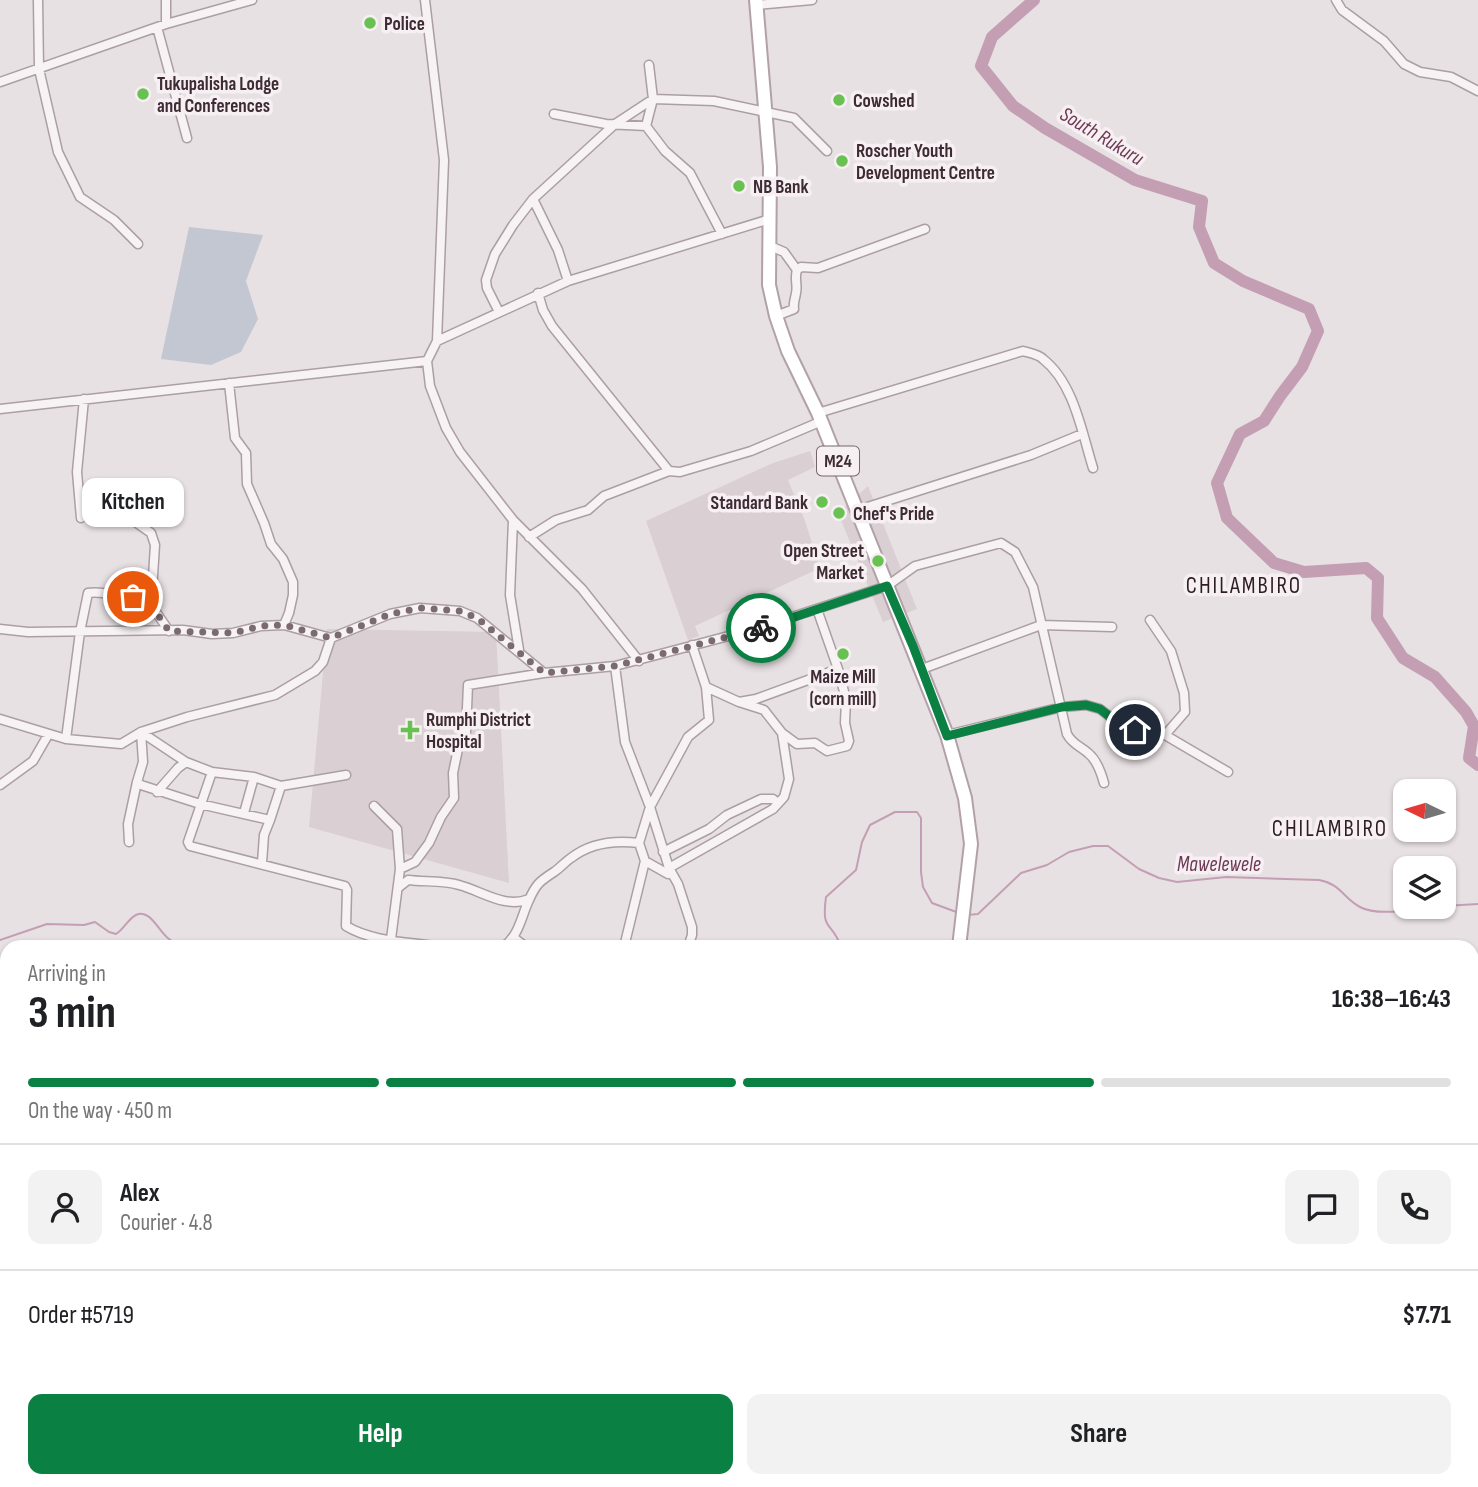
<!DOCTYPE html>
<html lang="en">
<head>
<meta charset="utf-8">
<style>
	:root { --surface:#fff; --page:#f2f2f2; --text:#202124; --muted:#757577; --line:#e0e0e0; --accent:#0b8043 }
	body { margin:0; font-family:"Sofia Sans Condensed",sans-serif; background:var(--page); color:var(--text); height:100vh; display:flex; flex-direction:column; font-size:26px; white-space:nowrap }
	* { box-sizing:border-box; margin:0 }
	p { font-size:23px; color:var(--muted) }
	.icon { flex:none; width:38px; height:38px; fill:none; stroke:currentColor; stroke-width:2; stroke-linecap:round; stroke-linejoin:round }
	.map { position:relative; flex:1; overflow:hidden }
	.panel { position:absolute; left:0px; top:940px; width:1479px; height:548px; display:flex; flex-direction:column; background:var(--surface); border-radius:21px 21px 0 0; box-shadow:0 2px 5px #0004 }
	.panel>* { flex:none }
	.needle { width:46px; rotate:275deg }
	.controls { position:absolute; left:1393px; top:779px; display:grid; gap:14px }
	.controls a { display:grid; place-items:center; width:63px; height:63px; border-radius:14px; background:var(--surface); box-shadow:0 2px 5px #0004; font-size:35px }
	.pin { position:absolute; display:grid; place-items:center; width:60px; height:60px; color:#fff; margin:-30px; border:4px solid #fff; border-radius:50%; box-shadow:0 2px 7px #0007 }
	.courier { position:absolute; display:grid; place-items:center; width:70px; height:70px; margin:-35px; border:5px solid #0b8043; border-radius:50%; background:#fff; color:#222; box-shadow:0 2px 9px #0007 }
	.bubble { position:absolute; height:49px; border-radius:14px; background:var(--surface); box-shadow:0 2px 5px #0004; font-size:23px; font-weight:700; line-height:49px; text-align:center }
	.head em { font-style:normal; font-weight:700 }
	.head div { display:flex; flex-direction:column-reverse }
	.head { display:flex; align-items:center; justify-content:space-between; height:119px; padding:0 28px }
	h1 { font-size:46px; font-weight:700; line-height:52px }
	.bar { display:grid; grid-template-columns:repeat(4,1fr); gap:10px 7px; align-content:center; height:84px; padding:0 28px }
	.bar i { height:9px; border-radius:5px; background:var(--line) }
	.bar .selected { background:var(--accent) }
	.bar p { grid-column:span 4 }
	.line { display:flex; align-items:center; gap:18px; padding:0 28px; border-top:2px solid var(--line) }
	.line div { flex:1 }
	.round { display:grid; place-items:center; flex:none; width:74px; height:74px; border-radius:14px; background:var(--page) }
	.primary-button { display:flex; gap:14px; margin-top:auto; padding:14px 28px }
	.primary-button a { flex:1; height:80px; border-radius:14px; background:var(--accent); color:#fff; font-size:28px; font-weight:700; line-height:80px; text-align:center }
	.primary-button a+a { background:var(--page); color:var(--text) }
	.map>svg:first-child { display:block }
	.built { fill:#dacfd3 }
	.green { fill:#c3c7d1 }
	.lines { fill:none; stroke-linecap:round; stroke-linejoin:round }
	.stream { stroke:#c49fb3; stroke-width:2 }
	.river { stroke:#c49fb3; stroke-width:12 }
	.minor-casing { stroke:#ab9fa4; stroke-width:11 }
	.tertiary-casing { stroke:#ab9fa4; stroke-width:14 }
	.primary-casing { stroke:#b2a1a9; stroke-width:16 }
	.minor { stroke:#f7f3f5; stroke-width:8 }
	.tertiary { stroke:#f7f3f5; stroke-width:10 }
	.primary { stroke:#fff; stroke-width:12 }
	.done { stroke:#7a6b71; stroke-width:7; stroke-dasharray:0 12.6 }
	.route { stroke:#0b8043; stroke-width:9 }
	.poi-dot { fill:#69c152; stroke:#f6f0f3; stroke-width:2.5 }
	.labels { text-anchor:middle; stroke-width:7; stroke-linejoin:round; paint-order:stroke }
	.shield { fill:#f6f0f3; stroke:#75666d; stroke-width:2 }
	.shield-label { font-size:18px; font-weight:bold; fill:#3e2b33 }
	.poi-label { font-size:19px; font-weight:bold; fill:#3e2b33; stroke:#f6f0f3; text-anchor:start }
	.water-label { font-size:21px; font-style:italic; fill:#6e3954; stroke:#f6f0f3 }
	.quarter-label { font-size:23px; letter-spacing:2px; fill:#2f1d24; stroke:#f6f0f3 }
</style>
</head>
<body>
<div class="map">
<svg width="1478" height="1487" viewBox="0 0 1478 1487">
	<rect width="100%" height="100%" fill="#e8e1e4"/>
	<path class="built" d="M810,451L815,467L788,480L805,521L820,568L695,626L699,636L688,640L646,521L773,463Z
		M868,486L917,609L883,622L838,513Z
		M327,629L496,632L509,883L309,827Z"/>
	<path class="green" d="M189,227L263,235L246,281L258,319L241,352L211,365L161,359Z"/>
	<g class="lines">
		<path class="stream" d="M1444,906L1478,904
			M967,915L978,914L1021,873L1047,865L1069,852L1093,846H1108L1139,869L1159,878L1177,882L1226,877L1319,880C1341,884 1343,898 1360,907C1378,917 1417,909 1437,906
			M0,940L47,924L84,925L95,922L109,932L116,934C124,929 128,919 136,915C150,908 159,932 169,939C180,948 198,946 212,947
			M841,947C832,920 821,933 826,897L856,870L862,842L870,825L895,812H917L921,818V872L923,887L932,903L959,913
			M34,1487L36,1480"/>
		<path class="river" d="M1034,0L992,37L981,66L1013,106L1045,128L1135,180L1202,201L1199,227L1214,263L1243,281L1309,309L1318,331L1302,367L1280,396L1264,421L1240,434L1217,483L1227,518L1274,563L1304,572L1366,568L1378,578L1377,618L1403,658L1435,677L1466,712L1474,726L1469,758L1478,765
			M1472,1032L1478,1023
			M1472,1187L1478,1185"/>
		<g class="minor-casing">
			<path id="minor" d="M38,0L39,69L58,152L80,197L114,220L138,244
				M166,0V24
				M425,0L444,160L437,341L427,361L430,386L446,428L460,452L513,520L510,595L519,650
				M1336,0L1342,10L1384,41L1404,64L1420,72L1451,77L1478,91
				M757,5L812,0
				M157,27L187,138
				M0,82L166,24L252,0
				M554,114L606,124L646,126L665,151L690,173L722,234
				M646,126L653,99L649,65
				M533,199L558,250L568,281
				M768,245L784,252L797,270
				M538,293L543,310L552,326L669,471L680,472L751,451L822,421
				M499,312L487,288L486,280L495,254L513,225L533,199L615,124L653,99L714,101L794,118L827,151
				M776,316L794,309C793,302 795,300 796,293C798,285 794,278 797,270L801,267L818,268L925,229
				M437,341L568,281L770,219
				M229,383L235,438L246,453L247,484L264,523L271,544L283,559L293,582V595L289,613L284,625
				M0,409L427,361
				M818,413L1023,351C1029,353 1038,354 1043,359C1074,383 1082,433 1093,468
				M858,510L1031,455L1082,434
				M81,518L77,472L84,399
				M513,520L582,589L639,661
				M529,537L556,520L588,510L604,496L669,471
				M145,596L169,631
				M1150,620L1171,651L1184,693L1185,712L1165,735
				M0,629L28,632L183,630L212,634L233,633L261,626L284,625L331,638
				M615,666L625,742L650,807L669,868L678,884L692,927V935L688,947
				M922,669L1041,625L1112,627
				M706,687L739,702L756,699L838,669L817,609
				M0,719L66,739L121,744L141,732L187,717L275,695L315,671L323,662L331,638L390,614L420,608L460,611L477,618L544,673L615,666L755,629L887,586L915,566L1001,543L1015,552L1033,587L1067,734C1072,744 1080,746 1088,753C1097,760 1101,772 1104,783
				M141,732L143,762L137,782L141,785L200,804L270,820L281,786L346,775
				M141,732L186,762L212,772L254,777L281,786
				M782,733L797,744L815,743L827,751L847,746L849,741L845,723L846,699L838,669
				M947,735L1062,707L1086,705L1100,709L1118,723L1135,730L1165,735L1228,772
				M66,739L80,632L88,593C109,589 133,605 152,591L155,545L151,533L134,521
				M212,772L188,842L190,846L345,886L347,890L346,926C372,942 411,942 441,947
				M0,785L33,761L48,735
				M157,792L178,768L186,762
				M374,806L397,829L400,869L390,947
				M244,813L254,777
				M129,842L128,824L137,782
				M663,852L709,829L727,815L761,799H773L778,803
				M645,861L668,874L669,868L773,809L784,797L789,779L782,733L764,710L739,702
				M262,863L264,835L270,820
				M400,869L415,862L429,843L441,817L454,798L453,773L458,749L466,732L468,685L544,673
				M398,888L408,880C424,882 444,880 459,885C482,891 505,909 529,899
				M514,938L526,947
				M503,947C519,936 521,917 529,900C536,884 540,881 554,872C560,868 565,862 571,858C590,843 615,840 639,843L650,807L688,737L709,720L706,687L692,645
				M624,947L645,861L639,843
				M0,1088L7,1085
				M0,1128L7,1125
				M0,1320L7,1317
				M500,1480V1487
				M1039,1480L1041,1487
				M1351,1480L1360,1487
				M615,1487L650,1485L685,1487
				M991,1487L992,1480
				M1156,1487L1157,1480"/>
		</g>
		<g class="tertiary-casing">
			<path id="tertiary" d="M1472,1480L1478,1481"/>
		</g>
		<g class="primary-casing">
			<path id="primary" d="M756,0L770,167L769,285L776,316L788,351L818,413L947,735L965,798L971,844L959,947
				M761,1487L764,1480"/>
		</g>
		<use href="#minor" class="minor"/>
		<use href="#tertiary" class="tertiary"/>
		<use href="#primary" class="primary"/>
	</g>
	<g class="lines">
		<path class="done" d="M133,597L145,596L169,631L233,633L261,626L284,625L331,638L390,614L420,608L460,611L477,618L544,673L615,666L761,628"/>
		<path class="route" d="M761,628L887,586L913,646L947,736L1062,707L1086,705L1100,709L1118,723L1135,730"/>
	</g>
	<g class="poi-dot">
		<circle cx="370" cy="23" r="7"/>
		<circle cx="143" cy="94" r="7"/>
		<circle cx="839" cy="100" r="7"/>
		<circle cx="842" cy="161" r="7"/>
		<circle cx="739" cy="186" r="7"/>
		<circle cx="822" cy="502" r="7"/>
		<circle cx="839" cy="513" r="7"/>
		<circle cx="878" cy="561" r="7"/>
		<circle cx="843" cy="654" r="7"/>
		<path d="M406.5 719.5h7v7h7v7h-7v7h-7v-7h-7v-7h7z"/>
	</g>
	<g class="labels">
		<rect class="shield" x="817" y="446.5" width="42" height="29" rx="5"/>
		<g class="shield-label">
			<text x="838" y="467">M24</text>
		</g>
		<g class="poi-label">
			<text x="384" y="30">Police</text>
			<text x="157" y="90">Tukupalisha Lodge<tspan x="157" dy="22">and Conferences</tspan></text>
			<text x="853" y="107">Cowshed</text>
			<text x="856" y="157">Roscher Youth<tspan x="856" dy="22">Development Centre</tspan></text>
			<text x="753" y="193">NB Bank</text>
			<text x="808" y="509" text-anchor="end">Standard Bank</text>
			<text x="853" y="520">Chef's Pride</text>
			<text x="864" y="557" text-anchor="end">Open Street<tspan x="864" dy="22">Market</tspan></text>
			<text x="843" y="683" text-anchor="middle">Maize Mill<tspan x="843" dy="22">(corn mill)</tspan></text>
			<text x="426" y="726">Rumphi District<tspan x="426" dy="22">Hospital</tspan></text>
		</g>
		<g class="water-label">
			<text transform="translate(1102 136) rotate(31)" y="7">South Rukuru</text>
			<text x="1219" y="871">Mawelewele</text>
		</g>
		<g class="quarter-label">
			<text x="1244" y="593">CHILAMBIRO</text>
			<text x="1330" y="836">CHILAMBIRO</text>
		</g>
	</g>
</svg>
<div class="controls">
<a><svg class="needle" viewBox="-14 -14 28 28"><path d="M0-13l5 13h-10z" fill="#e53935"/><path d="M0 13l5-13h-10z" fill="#757577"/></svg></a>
<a><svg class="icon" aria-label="layers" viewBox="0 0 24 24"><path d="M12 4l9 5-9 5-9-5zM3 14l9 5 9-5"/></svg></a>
</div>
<div class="pin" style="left:133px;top:597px;background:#ea580c"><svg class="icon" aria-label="bag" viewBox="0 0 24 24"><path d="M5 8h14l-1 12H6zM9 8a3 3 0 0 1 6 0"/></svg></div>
<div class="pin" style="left:1135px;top:730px;background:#1f2937"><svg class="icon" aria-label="home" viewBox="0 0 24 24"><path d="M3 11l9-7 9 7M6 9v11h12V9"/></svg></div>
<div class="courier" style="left:761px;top:628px"><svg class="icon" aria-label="bike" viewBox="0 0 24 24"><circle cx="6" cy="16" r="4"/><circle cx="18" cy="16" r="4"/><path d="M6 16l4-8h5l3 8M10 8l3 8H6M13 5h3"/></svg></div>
<div class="bubble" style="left:82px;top:478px;width:102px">Kitchen</div>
<section class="panel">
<div class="head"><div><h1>3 min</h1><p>Arriving in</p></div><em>16:38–16:43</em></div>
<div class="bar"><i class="selected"></i><i class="selected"></i><i class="selected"></i><i></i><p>On the way · 450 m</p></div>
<div class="line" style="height:126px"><a class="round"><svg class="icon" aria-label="person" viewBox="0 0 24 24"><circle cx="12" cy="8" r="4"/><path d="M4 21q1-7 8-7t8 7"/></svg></a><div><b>Alex</b><p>Courier · 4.8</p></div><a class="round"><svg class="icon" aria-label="chat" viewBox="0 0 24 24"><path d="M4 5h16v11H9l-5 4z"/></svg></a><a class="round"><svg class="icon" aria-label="phone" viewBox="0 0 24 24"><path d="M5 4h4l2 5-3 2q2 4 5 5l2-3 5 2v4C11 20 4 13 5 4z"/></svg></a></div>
<div class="line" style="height:91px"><div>Order #5719</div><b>$7.71</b></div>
<div class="primary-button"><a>Help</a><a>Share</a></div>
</section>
</div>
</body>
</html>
